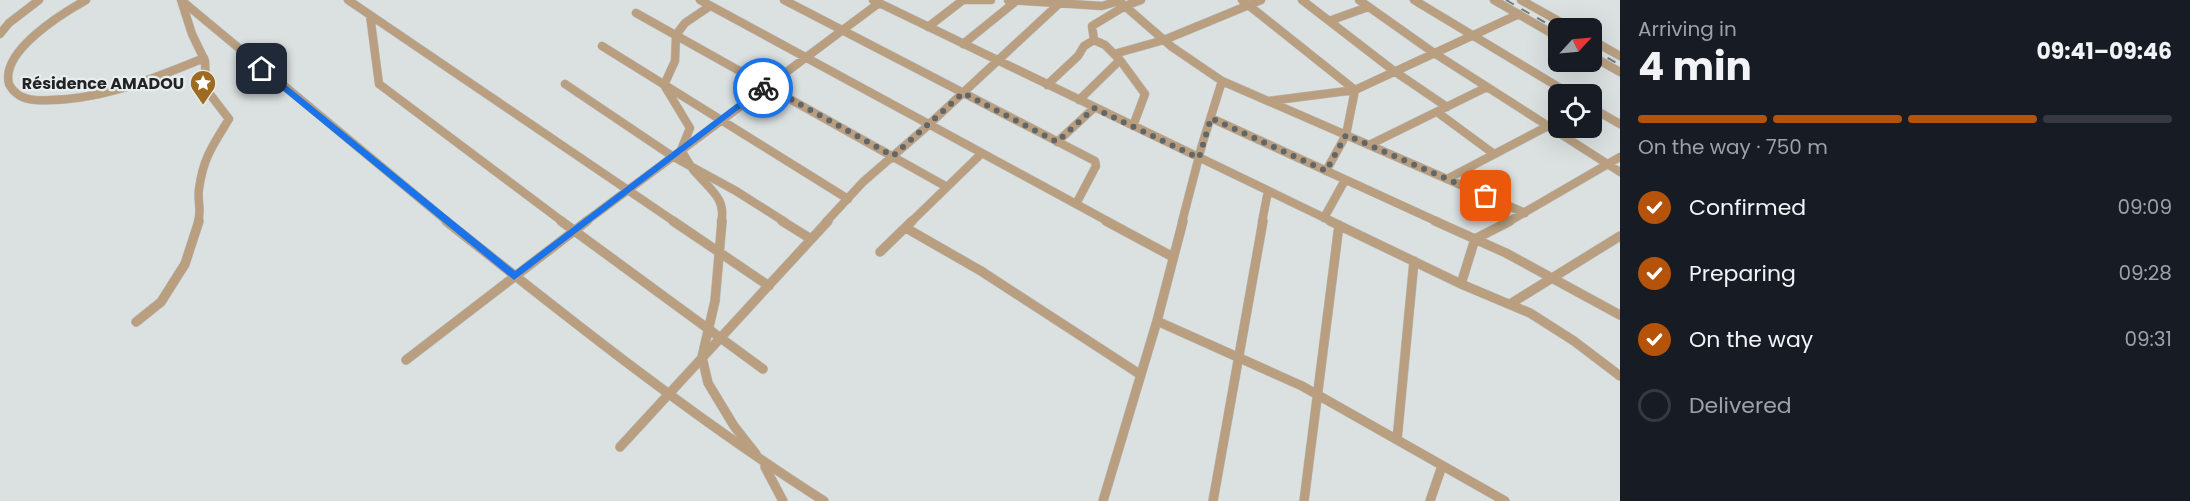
<!DOCTYPE html>
<html lang="en">
<head>
<meta charset="utf-8">
<style>
	:root { --surface:#171b24; --page:#20242c; --text:#f1f3f6; --muted:#9ea1a6; --line:#363941; --accent:#b45309 }
	body { margin:0; font-family:Poppins,sans-serif; background:var(--page); color:var(--text); height:100vh; display:flex; flex-direction:column; font-size:22px; white-space:nowrap }
	* { box-sizing:border-box; margin:0 }
	p { font-size:20px; color:var(--muted) }
	.icon { flex:none; width:33px; height:33px; fill:none; stroke:currentColor; stroke-width:2; stroke-linecap:round; stroke-linejoin:round }
	.map { position:relative; flex:1; overflow:hidden }
	.side { display:flex; flex-direction:column; background:var(--surface); width:570px }
	.side>* { flex:none }
	.needle { width:39px; rotate:64deg }
	.tools { position:absolute; left:1548px; top:18px; display:grid; gap:12px }
	.tools a { display:grid; place-items:center; width:54px; height:54px; border-radius:9px; background:var(--surface); box-shadow:0 6px 24px #0002; font-size:30px }
	.pin { position:absolute; display:grid; place-items:center; width:51px; height:51px; color:#fff; margin:-26px; border-radius:12px; box-shadow:0 3px 9px #0006 }
	.courier { position:absolute; display:grid; place-items:center; width:60px; height:60px; margin:-30px; border:4px solid #1a73e8; border-radius:50%; background:#fff; color:#222; box-shadow:0 2px 8px #0007 }
	.head em { font-style:normal; font-weight:700 }
	.head div { display:flex; flex-direction:column-reverse }
	.head { display:flex; align-items:center; justify-content:space-between; height:102px; padding:0 18px }
	h1 { font-size:39px; font-weight:700; line-height:45px }
	.bar { display:grid; grid-template-columns:repeat(4,1fr); gap:9px 6px; align-content:center; height:72px; padding:0 18px }
	.bar i { height:8px; border-radius:4px; background:var(--line) }
	.bar .on { background:var(--accent) }
	.bar p { grid-column:span 4 }
	ol { padding:0 18px; list-style:none }
	li { display:flex; align-items:center; gap:18px; height:66px }
	li p { margin-inline-start:auto }
	li .icon { padding:6px; border-radius:50%; background:var(--accent); color:#fff; stroke-width:4 }
	li:last-child { color:var(--muted) }
	li i { width:33px; height:33px; border:3px solid var(--line); border-radius:50% }
	main { display:flex; flex:1; min-height:0 }
	.map>svg:first-child { display:block }
	.lines { fill:none; stroke-linecap:round; stroke-linejoin:round }
	.street-far1-casing { stroke:#babebf; stroke-width:9 }
	.street-casing { stroke:#babebf; stroke-width:10 }
	.street-far1 { stroke:#b99f80; stroke-width:8 }
	.street { stroke:#b99f80; stroke-width:9 }
	.rail { stroke:#757879; stroke-width:2; stroke-dasharray:9 9; stroke-linecap:butt }
	.route { fill:#1a73e8 }
	.done { stroke:#636666; stroke-width:6; stroke-dasharray:0 10.8 }
	.labels { text-anchor:middle; stroke-width:4.5; stroke-linejoin:round; paint-order:stroke }
	.poi-label { font-size:16px; font-weight:bold; fill:#222424; stroke:#e8edee; text-anchor:end }
</style>
</head>
<body>
<main>
<div class="map">
<svg width="1620" height="501" viewBox="0 0 1620 501">
	<rect width="100%" height="100%" fill="#dbe0e1"/>
	<g class="lines">
		<g class="street-far1-casing">
			<path id="street-far1" d="M86,0C63,13 0,51 9,84C14,94 23,99 35,100C94,103 151,80 204,58
				M181,0L448,222
				M348,0L675,222
				M700,0L1076,204
				M784,0L1095,161L1096,166L1076,204L1109,222
				M873,0L1333,222
				M966,0H991
				M1008,0L1102,6L1119,1
				M1118,0L1172,47L1222,81L1202,145L1182,222
				M1242,0L1355,90L1346,135L1326,171
				M1302,0L1394,71L1447,107
				M1359,0L1434,53L1620,172
				M1414,0L1570,94
				M1494,0L1558,37
				M1521,0L1571,28
				M182,3L192,34L205,61L206,89L229,119C213,145 203,158 199,189C197,200 202,210 198,222
				M710,6L685,23L676,35L675,61L664,85L690,128L681,150C686,158 690,167 697,174C710,189 727,200 721,222
				M636,13L947,187
				M370,15L379,84L563,222
				M1329,21L1368,7
				M928,27L963,0
				M0,34L9,23L39,0
				M1592,40L1620,56
				M963,44L1015,2
				M602,46L848,199
				M1114,54L1164,40L1261,0
				M1592,56L1620,72
				M1120,60L1145,94L1133,126
				M1222,81L1525,213
				M565,84L672,156L736,191L785,222
				M1047,85L1078,56L1084,46L1094,40L1092,26L1125,6L1141,0
				M1079,100L1120,60L1105,45L1094,40
				M1269,101L1355,90L1519,14
				M1592,108L1620,124
				M1437,112L1494,154
				M1211,118L1438,222
				M1057,142L1094,108
				M1369,145L1487,87
				M1447,179L1548,126
				M1324,218L1345,180
				M585,222L879,3
				M826,222L863,182L924,129L1063,0
				M911,222L982,153
				M1262,222L1268,191
				M1508,222L1620,157"/>
		</g>
		<g class="street-casing">
			<path id="street" d="M446,221C568,318 692,417 824,501
				M561,221L763,369
				M673,221L769,286
				M722,221L715,301L702,357L708,383L734,426L756,454
				M782,221L811,239
				M1106,221L1173,257
				M1183,221L1157,321L1302,386L1505,501
				M1330,221L1461,284L1530,313L1574,341L1620,376
				M1435,221L1506,253L1620,315
				M906,228L981,271L1141,375
				M880,252L912,221
				M1461,284L1475,239L1510,221
				M1510,304L1620,236
				M136,322L161,302L185,264L199,221
				M406,360L587,221
				M1397,440L1414,261
				M620,447L828,221
				M765,467L783,501
				M1103,501L1157,321
				M1213,501L1263,221
				M1304,501L1339,225
				M1430,501L1442,466"/>
		</g>
		<use href="#street-far1" class="street-far1"/>
		<use href="#street" class="street"/>
		<path class="rail" d="M1506,0L1558,30
			M1592,49L1620,65"/>
	</g>
	<path class="route" d="M259,68H265L515,271L760,86L767,88L514,280L259,71Z"/>
	<g class="lines">
		<path class="done" d="M763,88L767,86L893,156L963,93L1057,142L1094,108L1199,158L1211,118L1326,171L1346,135L1486,196"/>
	</g>
	<defs>
		<g id="sight-pin" transform="scale(1.35)"><path d="M0 17L-7.5 6A9.5 9.5 0 1 1 7.5 6Z" fill="#9e6b22" stroke="#e8edee"/><path d="M0-6L1.8-2.2L6-1.7L2.9 1.2L3.7 5.4L0 3.3L-3.7 5.4L-2.9 1.2L-6-1.7L-1.8-2.2Z" fill="#fff"/></g>
	</defs>
	<g fill-rule="evenodd">
		<use href="#sight-pin" x="203" y="83"/>
	</g>
	<g class="labels">
		<g class="poi-label">
			<text x="184" y="89">Résidence AMADOU</text>
		</g>
	</g>
</svg>
<div class="tools">
<a><svg class="needle" viewBox="-14 -14 28 28"><path d="M0-13l5 13h-10z" fill="#e53935"/><path d="M0 13l5-13h-10z" fill="#9ea1a6"/></svg></a>
<a><svg class="icon" aria-label="locate" viewBox="0 0 24 24"><circle cx="12" cy="12" r="6"/><path d="M12 2v4M12 18v4M2 12h4M18 12h4"/></svg></a>
</div>
<div class="pin" style="left:1486px;top:196px;background:#ea580c"><svg class="icon" aria-label="bag" viewBox="0 0 24 24"><path d="M5 8h14l-1 12H6zM9 8a3 3 0 0 1 6 0"/></svg></div>
<div class="pin" style="left:262px;top:69px;background:#1f2937"><svg class="icon" aria-label="home" viewBox="0 0 24 24"><path d="M3 11l9-7 9 7M6 9v11h12V9"/></svg></div>
<div class="courier" style="left:763px;top:88px"><svg class="icon" aria-label="bike" viewBox="0 0 24 24"><circle cx="6" cy="16" r="4"/><circle cx="18" cy="16" r="4"/><path d="M6 16l4-8h5l3 8M10 8l3 8H6M13 5h3"/></svg></div>
</div>
<section class="side">
<div class="head"><div><h1>4 min</h1><p>Arriving in</p></div><em>09:41–09:46</em></div>
<div class="bar"><i class="on"></i><i class="on"></i><i class="on"></i><i></i><p>On the way · 750 m</p></div>
<ol>
<li><svg class="icon" aria-label="check" viewBox="0 0 24 24"><path d="M5 12l5 5 9-10"/></svg>Confirmed<p>09:09</p></li>
<li><svg class="icon" aria-label="check" viewBox="0 0 24 24"><path d="M5 12l5 5 9-10"/></svg>Preparing<p>09:28</p></li>
<li><svg class="icon" aria-label="check" viewBox="0 0 24 24"><path d="M5 12l5 5 9-10"/></svg>On the way<p>09:31</p></li>
<li><i></i>Delivered</li>
</ol>
</section>
</main>
</body>
</html>
